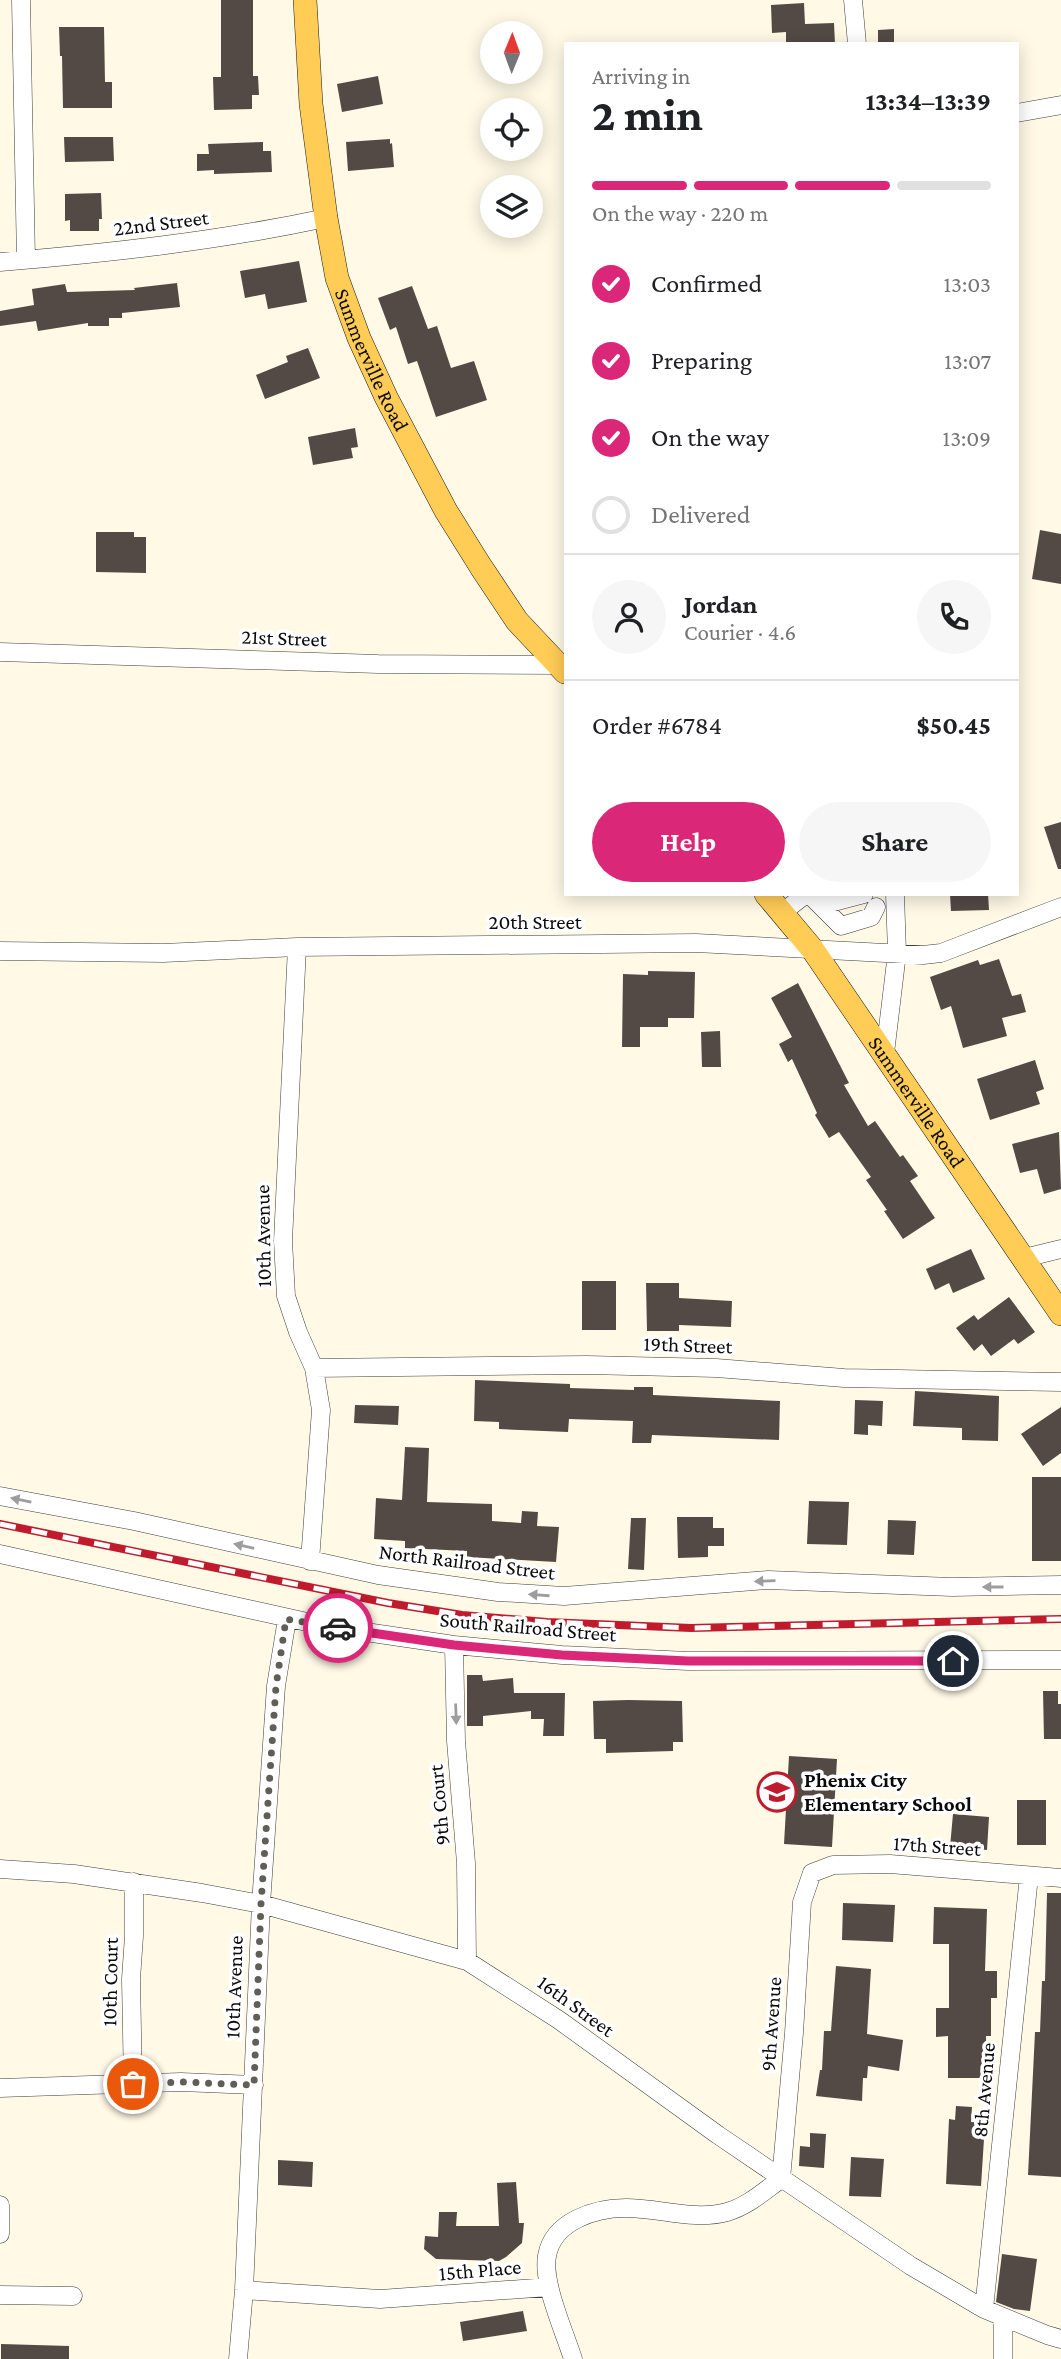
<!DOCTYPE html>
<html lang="en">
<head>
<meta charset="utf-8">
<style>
	:root { --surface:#fff; --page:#f6f6f6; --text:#202124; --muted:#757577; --line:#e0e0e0; --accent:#db2777 }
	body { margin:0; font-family:"Crimson Pro",serif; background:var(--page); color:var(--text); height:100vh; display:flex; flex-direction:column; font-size:26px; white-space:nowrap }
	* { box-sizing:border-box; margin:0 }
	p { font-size:23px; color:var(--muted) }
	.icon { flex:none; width:38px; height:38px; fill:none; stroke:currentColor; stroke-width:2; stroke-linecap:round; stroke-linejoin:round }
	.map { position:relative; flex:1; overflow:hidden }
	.panel { position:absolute; left:564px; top:42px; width:455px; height:854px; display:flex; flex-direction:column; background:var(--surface); border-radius:0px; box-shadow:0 4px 18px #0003 }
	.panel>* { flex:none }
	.needle { width:46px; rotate:1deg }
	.controls { position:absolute; left:480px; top:21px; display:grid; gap:14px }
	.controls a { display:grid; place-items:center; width:63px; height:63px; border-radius:50%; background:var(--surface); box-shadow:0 4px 18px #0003; font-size:35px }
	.pin { position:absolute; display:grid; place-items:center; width:60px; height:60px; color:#fff; margin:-30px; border:4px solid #fff; border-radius:50%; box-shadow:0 2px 7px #0007 }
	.courier { position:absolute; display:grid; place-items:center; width:70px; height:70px; margin:-35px; border:5px solid #db2777; border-radius:50%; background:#fff; color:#222; box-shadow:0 2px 9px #0007 }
	.summary em { font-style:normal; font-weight:700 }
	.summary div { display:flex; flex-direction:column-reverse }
	.summary { display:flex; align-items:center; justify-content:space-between; height:119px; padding:0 28px }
	h1 { font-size:46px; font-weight:700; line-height:52px }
	.bar { display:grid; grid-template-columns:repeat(4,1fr); gap:10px 7px; align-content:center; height:84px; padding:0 28px }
	.bar i { height:9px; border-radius:5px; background:var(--line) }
	.bar .on { background:var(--accent) }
	.bar p { grid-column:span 4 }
	.line { display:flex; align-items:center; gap:18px; padding:0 28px; border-top:2px solid var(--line) }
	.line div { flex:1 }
	.round { display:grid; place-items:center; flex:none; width:74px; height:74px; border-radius:37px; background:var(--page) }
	ol { padding:0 28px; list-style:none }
	li { display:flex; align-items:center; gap:21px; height:77px }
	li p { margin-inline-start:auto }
	li .icon { padding:7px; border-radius:50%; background:var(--accent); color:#fff; stroke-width:4 }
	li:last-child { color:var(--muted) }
	li i { width:38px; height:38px; border:4px solid var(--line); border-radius:50% }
	.cta { display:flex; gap:14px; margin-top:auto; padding:14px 28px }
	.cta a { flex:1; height:80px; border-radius:42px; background:var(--accent); color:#fff; font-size:28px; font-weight:700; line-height:80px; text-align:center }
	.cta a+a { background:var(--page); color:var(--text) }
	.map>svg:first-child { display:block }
	.building { fill:#534a46 }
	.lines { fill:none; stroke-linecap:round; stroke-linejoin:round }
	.minor-casing { stroke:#3d3d3d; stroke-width:19 }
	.major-casing { stroke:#1b1b1b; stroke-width:24 }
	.minor { stroke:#fff; stroke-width:18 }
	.major { stroke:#ffcc56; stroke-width:23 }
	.rail-casing { stroke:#c01b2d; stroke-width:8 }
	.rail { stroke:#fff; stroke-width:5; stroke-dasharray:16; stroke-linecap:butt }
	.oneway { fill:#9d9d9d }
	.done { stroke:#605e57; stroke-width:7; stroke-dasharray:0 12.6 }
	.route { stroke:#db2777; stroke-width:9 }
	.labels { text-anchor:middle; stroke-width:7; stroke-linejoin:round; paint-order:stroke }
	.street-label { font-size:21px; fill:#0a0a0a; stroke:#fff }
	.poi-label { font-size:21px; font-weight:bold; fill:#0a0a0a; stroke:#fff; text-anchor:start }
</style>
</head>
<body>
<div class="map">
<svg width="1061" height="2359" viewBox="0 0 1061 2359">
	<rect width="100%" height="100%" fill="#fff9e6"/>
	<path class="building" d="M221,0H253V76H258L259,95H252V109L214,110L213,77H221Z
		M804,3L805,24L834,23L835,44H786V32L772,33L771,5Z
		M59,27H104L105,82H112V108H63L62,56H60Z
		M894,29V44H878V30Z
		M378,76L383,104L342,112L337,84Z
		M64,137H113L114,161L65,162Z
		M390,139V144L392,143L394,167L348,171L346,142Z
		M263,142V151H271L272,172L214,174V170L197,171V154H209L208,144Z
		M101,193L102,219H99V231H70V220L65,221V194Z
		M299,261L307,302L268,309L265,294L245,298L240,271Z
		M177,283L180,307L122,313V318H109V326H88V323L38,331L36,321L0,326V311L34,305L32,289L65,284L67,292L135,290L134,288Z
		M412,286L428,329L437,326L451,368L474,361L487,400L436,417L417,361L408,364L396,327L390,330L378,298Z
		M308,348L320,378L265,399L256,375L288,362L286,356Z
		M355,428L358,447L351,448L353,458L313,465L308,437Z
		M1040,530L1061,534V584L1032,579Z
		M96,532H134V537H146V573L96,572Z
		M1061,822V869H1058L1044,827Z
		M950,894H988L989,910L951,911Z
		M999,959L1012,996L1021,994L1026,1012L1002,1018L1007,1036L963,1048L951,1006L941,1010L930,977L978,960L980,965Z
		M648,971L695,972L694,1018H668V1027H640V1047H622L623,974L648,975Z
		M798,983L849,1083L844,1085L868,1126L875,1121L900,1157L903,1155L918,1176L910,1181L935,1218L903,1239L884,1211L887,1210L866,1180L871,1177L839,1132L829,1138L815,1115L817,1113L792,1059L788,1062L779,1044L792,1037L771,998Z
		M720,1031L721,1067H702L701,1032Z
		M1035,1060L1044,1089L1036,1092L1040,1104L990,1120L977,1079Z
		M1059,1132L1061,1189L1044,1194L1037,1169L1020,1173L1012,1144Z
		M971,1249L985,1279L953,1293L949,1283L935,1290L926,1269Z
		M582,1281H616V1330H582Z
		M646,1283H679V1298L732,1301L731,1327L679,1325V1331H647Z
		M1009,1297L1035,1332L1018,1344L1014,1339L991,1356L982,1344L974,1351L956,1328L974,1315L978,1320Z
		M475,1380L570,1384V1388L634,1390V1387H653V1395L780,1401L779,1440L652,1435L651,1443H632L633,1421L569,1419L568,1432L499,1429V1422L474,1421Z
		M915,1391L999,1396L998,1441L962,1440V1428L913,1426Z
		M855,1400L883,1401L882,1426L868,1425V1435L854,1434Z
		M355,1405L399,1406L398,1425L354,1423Z
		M1061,1407V1453L1043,1466L1021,1434Z
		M405,1447L429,1448L427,1502L492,1504V1521L521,1523L522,1511L538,1512L537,1526L559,1527L556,1562L467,1557V1551L405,1548V1541L374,1539L376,1498L402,1500Z
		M1032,1477H1061V1561H1032Z
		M809,1501L849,1502L847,1545L807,1544Z
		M677,1517H713V1528H724V1546H708V1557L678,1558Z
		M631,1518H646L644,1570L628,1569Z
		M888,1520L916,1521L914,1555L887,1554Z
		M467,1675H482L483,1681L513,1678L514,1693H565L564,1736H543L544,1719H531V1711L483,1716V1726H467Z
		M1043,1691H1058V1704H1061V1739H1044Z
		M628,1700L682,1701L683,1742H673V1751L606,1753V1739H594L593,1701Z
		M789,1756L837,1759L832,1847L784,1844Z
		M1017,1800H1046V1845H1017Z
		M953,1814L989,1817L987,1850L950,1847Z
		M1047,1893H1061V2177L1028,2175L1035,2032H1040L1042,1981H1045Z
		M843,1903L895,1905L893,1942L842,1940Z
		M934,1907L987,1909L985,1971H997V1998H991V2036H986L987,2078H948V2036L936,2037V2008H949V1944H933Z
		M836,1966L871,1969L867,2034L903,2040L899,2071L868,2066L867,2078H863L862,2101L816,2096L820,2070H822L824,2031H831Z
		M956,2106L972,2107L971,2122L985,2123L981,2186L946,2184L949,2119L955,2120Z
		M810,2133L826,2134L824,2168L799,2166L800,2146L810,2147Z
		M851,2157L884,2159L881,2197L849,2196Z
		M278,2160L313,2162L312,2187L278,2185Z
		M516,2182L519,2223H524L522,2243L506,2257L499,2261L436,2259L424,2249L425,2236L438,2237L439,2212H457L456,2226H499L497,2183Z
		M1002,2254L1037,2259L1030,2311L1014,2309L996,2302Z
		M523,2311L527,2331L463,2341L460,2322Z
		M1,2344L69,2346V2359H1Z"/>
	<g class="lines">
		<g class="minor-casing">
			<path id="minor" d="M21,0L26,260
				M853,0L857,44
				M1017,113L1061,105
				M0,262C109,253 218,241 326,218
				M0,652L378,664L560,665L565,663
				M809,894L841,926L871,917L876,907
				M822,905L864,894
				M783,912L806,894
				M297,947L283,1241L286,1296L298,1332L314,1368L321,1410L310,1561
				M0,951L163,953L297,947L696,943L923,955L941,953L1061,907
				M885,1053L897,953L895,894
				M1024,1258L1061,1249
				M314,1368L587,1365L716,1368L844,1378L1061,1382
				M0,1496L134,1521L378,1575L498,1592L564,1596L768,1580L952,1587L1061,1585
				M0,1554L325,1626L454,1645L562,1655L688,1661L1061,1660
				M454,1645L456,1741L466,1863L467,1961
				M0,1869L74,1874L202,1893L261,1904L467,1961L559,2020L718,2135L911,2266L984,2309L1047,2335L1061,2339
				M133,2084L131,1979L134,1936V1882
				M0,2088L181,2082L254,2085
				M0,2205V2234
				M244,2290L380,2299L549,2287
				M0,2295L73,2296
				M984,2309L1029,1876
				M1003,2318V2359
				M238,2359L244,2290L261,1904L276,1686L287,1619
				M573,2359C565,2333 542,2283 547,2256C553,2221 595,2208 626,2208C660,2208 694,2221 727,2212C748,2206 764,2191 781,2179L794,2033L802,1902L812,1873L833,1865L890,1864L1061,1878"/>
		</g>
		<g class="major-casing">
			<g id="major">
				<path id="s1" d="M305,0L311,104L326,218L337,278L359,338L386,397L446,511L481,567L517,621L565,672"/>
				<path id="s2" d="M766,894L813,950L1061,1314"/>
			</g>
		</g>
		<use href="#minor" class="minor"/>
		<use href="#major" class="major"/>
		<g class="rail-casing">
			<path id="rail" d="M0,1524L388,1603L462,1615L547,1622L691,1628L1061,1619"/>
		</g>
		<use href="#rail" class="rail"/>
	</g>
	<defs><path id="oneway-solid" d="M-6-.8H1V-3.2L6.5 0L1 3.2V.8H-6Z" transform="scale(1.75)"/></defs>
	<g class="oneway">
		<use href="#oneway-solid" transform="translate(21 1500) rotate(-169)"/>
		<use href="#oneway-solid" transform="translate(244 1546) rotate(-167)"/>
		<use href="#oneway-solid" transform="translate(765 1581) rotate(178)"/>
		<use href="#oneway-solid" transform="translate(993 1587) rotate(180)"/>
		<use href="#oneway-solid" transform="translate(539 1595) rotate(-176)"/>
		<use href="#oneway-solid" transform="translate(456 1714) rotate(88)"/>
	</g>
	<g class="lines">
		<path class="done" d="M133,2084L181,2082L254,2085L261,1904L276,1686L286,1619L338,1628"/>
		<path class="route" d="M338,1628L454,1645L562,1655L688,1661H953"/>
	</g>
	<defs>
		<g id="school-ring" transform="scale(2.0125)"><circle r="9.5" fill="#fff" stroke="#c01b2d" stroke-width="1.5"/><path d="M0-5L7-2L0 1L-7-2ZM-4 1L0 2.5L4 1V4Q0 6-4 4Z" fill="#c01b2d"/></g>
	</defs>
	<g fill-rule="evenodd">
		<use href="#school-ring" x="777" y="1792"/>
	</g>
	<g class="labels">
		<g class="street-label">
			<text transform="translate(161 223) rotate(-7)" y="7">22nd Street</text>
			<text dy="7" stroke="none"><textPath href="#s1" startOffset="369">Summerville Road</textPath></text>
			<text transform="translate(284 638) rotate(2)" y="7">21st Street</text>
			<text x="535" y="929">20th Street</text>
			<text dy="7" stroke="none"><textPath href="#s2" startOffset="257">Summerville Road</textPath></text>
			<text transform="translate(263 1236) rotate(-91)" y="7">10th Avenue</text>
			<text transform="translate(688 1345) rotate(2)" y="7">19th Street</text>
			<text transform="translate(467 1562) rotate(7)" y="7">North Railroad Street</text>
			<text transform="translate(528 1627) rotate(5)" y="7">South Railroad Street</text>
			<text transform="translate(439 1805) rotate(-95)" y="7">9th Court</text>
			<text transform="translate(937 1846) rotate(4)" y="7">17th Street</text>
			<text transform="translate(110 1982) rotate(-89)" y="7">10th Court</text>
			<text transform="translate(234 1987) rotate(-88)" y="7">10th Avenue</text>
			<text transform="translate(576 2006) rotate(36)" y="7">16th Street</text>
			<text transform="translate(771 2024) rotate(-86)" y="7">9th Avenue</text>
			<text transform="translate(984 2090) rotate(-85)" y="7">8th Avenue</text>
			<text transform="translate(480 2270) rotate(-5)" y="7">15th Place</text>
		</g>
		<g class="poi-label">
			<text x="804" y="1787">Phenix City<tspan x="804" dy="24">Elementary School</tspan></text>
		</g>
	</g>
</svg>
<div class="controls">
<a><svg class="needle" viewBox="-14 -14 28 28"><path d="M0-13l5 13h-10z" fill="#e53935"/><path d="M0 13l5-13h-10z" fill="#757577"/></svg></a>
<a><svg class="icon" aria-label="locate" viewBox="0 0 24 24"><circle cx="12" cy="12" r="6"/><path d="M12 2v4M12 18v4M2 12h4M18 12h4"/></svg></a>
<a><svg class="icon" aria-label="layers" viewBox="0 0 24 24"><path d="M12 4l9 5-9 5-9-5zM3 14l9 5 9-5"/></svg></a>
</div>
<div class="pin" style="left:133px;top:2084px;background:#ea580c"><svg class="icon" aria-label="bag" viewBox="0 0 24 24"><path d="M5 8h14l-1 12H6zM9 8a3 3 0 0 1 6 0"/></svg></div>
<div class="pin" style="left:953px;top:1661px;background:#1f2937"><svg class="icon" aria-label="home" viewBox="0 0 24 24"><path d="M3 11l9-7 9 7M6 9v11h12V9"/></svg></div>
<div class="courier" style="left:338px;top:1628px"><svg class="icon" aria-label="car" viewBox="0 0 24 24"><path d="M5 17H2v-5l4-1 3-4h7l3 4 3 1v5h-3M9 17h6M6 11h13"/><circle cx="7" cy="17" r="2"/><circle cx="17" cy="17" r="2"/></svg></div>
<section class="panel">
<div class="summary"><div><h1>2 min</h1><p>Arriving in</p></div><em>13:34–13:39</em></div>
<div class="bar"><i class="on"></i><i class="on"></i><i class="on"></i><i></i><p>On the way · 220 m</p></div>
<ol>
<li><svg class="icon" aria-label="check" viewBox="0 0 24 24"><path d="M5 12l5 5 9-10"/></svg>Confirmed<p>13:03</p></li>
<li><svg class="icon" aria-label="check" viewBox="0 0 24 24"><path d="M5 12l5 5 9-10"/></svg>Preparing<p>13:07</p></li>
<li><svg class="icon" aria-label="check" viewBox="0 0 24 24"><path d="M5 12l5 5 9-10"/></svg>On the way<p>13:09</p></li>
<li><i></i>Delivered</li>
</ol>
<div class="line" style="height:126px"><a class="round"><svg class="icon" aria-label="person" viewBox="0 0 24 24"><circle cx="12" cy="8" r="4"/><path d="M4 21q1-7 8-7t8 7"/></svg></a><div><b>Jordan</b><p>Courier · 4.6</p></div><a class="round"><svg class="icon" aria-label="phone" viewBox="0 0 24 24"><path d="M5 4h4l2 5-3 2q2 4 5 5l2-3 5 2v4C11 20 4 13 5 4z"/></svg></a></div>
<div class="line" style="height:91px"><div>Order #6784</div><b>$50.45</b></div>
<div class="cta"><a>Help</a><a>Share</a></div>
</section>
</div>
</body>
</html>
